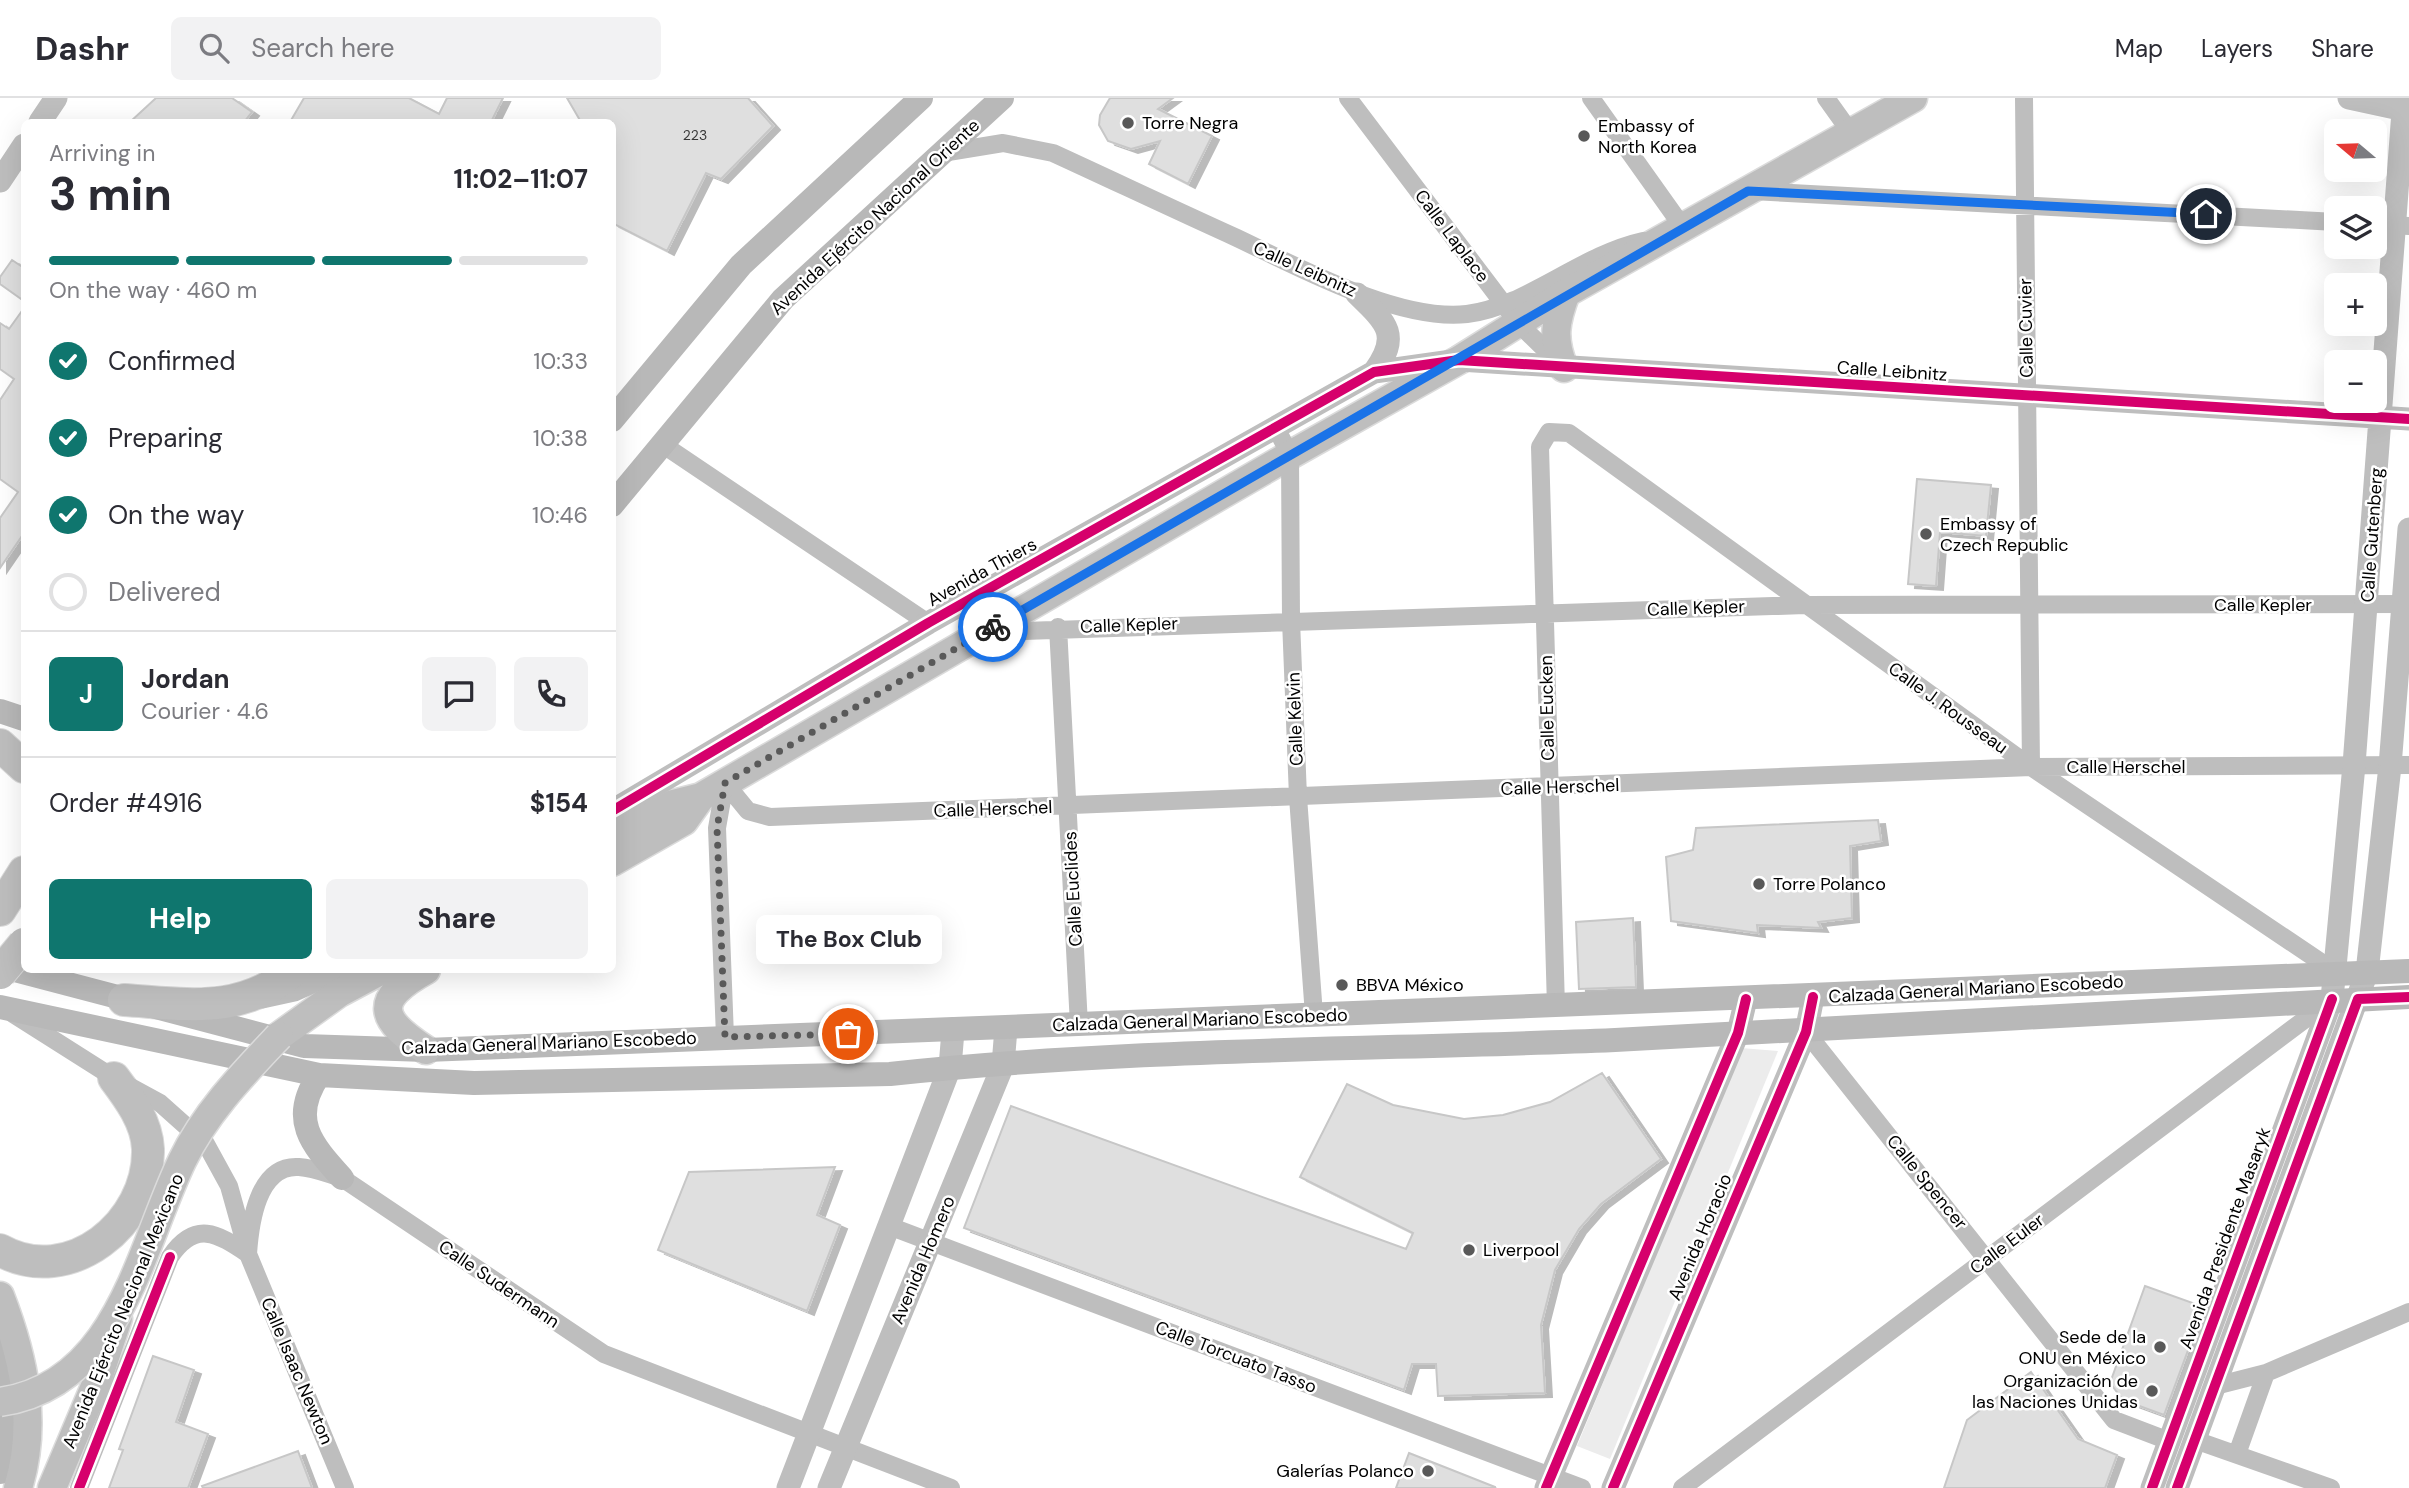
<!DOCTYPE html>
<html lang="en">
<head>
<meta charset="utf-8">
<style>
	:root { --surface:#fff; --page:#f2f2f3; --text:#2b2b33; --muted:#7c7c81; --line:#e1e1e2; --accent:#0f766e }
	body { margin:0; font-family:"DM Sans",sans-serif; background:var(--page); color:var(--text); height:100vh; display:flex; flex-direction:column; font-size:26px; white-space:nowrap }
	* { box-sizing:border-box; margin:0 }
	p { font-size:23px; color:var(--muted) }
	.icon { flex:none; width:38px; height:38px; fill:none; stroke:currentColor; stroke-width:2; stroke-linecap:round; stroke-linejoin:round }
	.map { position:relative; flex:1; overflow:hidden }
	.details { position:absolute; left:21px; top:21px; width:595px; height:854px; display:flex; flex-direction:column; background:var(--surface); border-radius:10px; box-shadow:0 7px 28px #0002 }
	.details>* { flex:none }
	.needle { width:46px; rotate:289deg }
	.fabs { position:absolute; left:2324px; top:21px; display:grid; gap:14px }
	.fabs a { display:grid; place-items:center; width:63px; height:63px; border-radius:10px; background:var(--surface); box-shadow:0 7px 28px #0002; font-size:35px }
	.pin { position:absolute; display:grid; place-items:center; width:60px; height:60px; color:#fff; margin:-30px; border:4px solid #fff; border-radius:50%; box-shadow:0 2px 7px #0007 }
	.courier { position:absolute; display:grid; place-items:center; width:70px; height:70px; margin:-35px; border:5px solid #1a73e8; border-radius:50%; background:#fff; color:#222; box-shadow:0 2px 9px #0007 }
	.bubble { position:absolute; height:49px; border-radius:10px; background:var(--surface); box-shadow:0 7px 28px #0002; font-size:23px; font-weight:700; line-height:49px; text-align:center }
	.head em { font-style:normal; font-weight:700 }
	.head div { display:flex; flex-direction:column-reverse }
	.head { display:flex; align-items:center; justify-content:space-between; height:119px; padding:0 28px }
	h1 { font-size:46px; font-weight:700; line-height:52px }
	.bar { display:grid; grid-template-columns:repeat(4,1fr); gap:10px 7px; align-content:center; height:84px; padding:0 28px }
	.bar i { height:9px; border-radius:5px; background:var(--line) }
	.bar .current { background:var(--accent) }
	.bar p { grid-column:span 4 }
	.line { display:flex; align-items:center; gap:18px; padding:0 28px; border-top:2px solid var(--line) }
	.line div { flex:1 }
	.round { display:grid; place-items:center; flex:none; width:74px; height:74px; border-radius:10px; background:var(--page) }
	ol { padding:0 28px; list-style:none }
	li { display:flex; align-items:center; gap:21px; height:77px }
	li p { margin-inline-start:auto }
	li .icon { padding:7px; border-radius:50%; background:var(--accent); color:#fff; stroke-width:4 }
	li:last-child { color:var(--muted) }
	li i { width:38px; height:38px; border:4px solid var(--line); border-radius:50% }
	.action { display:flex; gap:14px; margin-top:auto; padding:14px 28px }
	.action a { flex:1; height:80px; border-radius:10px; background:var(--accent); color:#fff; font-size:28px; font-weight:700; line-height:80px; text-align:center }
	.action a+a { background:var(--page); color:var(--text) }
	header { display:flex; align-items:center; gap:42px; box-sizing:border-box; height:98px; padding:0 35px; background:var(--surface); border-bottom:2px solid var(--line) }
	header strong { font-size:33px }
	nav { display:flex; gap:38px; margin-inline-start:auto; font-size:24px }
	.search { width:490px; height:63px; background:var(--page); display:flex; align-items:center; gap:18px; box-sizing:border-box; padding:0 24px; border-radius:10px; color:var(--muted); font-size:26px }
	.map>svg:first-child { display:block }
	.green { fill:#ececec }
	.building { fill:#dfdfdf; stroke:#c7c7c7; stroke-width:2; filter:url(#shadow) }
	.lines { fill:none; stroke-linecap:round; stroke-linejoin:round }
	.primary-casing { stroke:#dbdbdb; stroke-width:31 }
	.motorway-casing { stroke:#dbdbdb; stroke-width:34 }
	.minor { stroke:#bebebe; stroke-width:18 }
	.tertiary { stroke:#bebebe; stroke-width:23 }
	.secondary { stroke:#b8b8b8; stroke-width:24 }
	.primary { stroke:#bebebe; stroke-width:28 }
	.motorway { stroke:#bebebe; stroke-width:32 }
	.primary-bridge-casing { stroke:#dbdbdb; stroke-width:31; stroke-linecap:butt }
	.motorway-bridge-casing { stroke:#dbdbdb; stroke-width:34; stroke-linecap:butt }
	.primary-bridge { stroke:#bebebe; stroke-width:28 }
	.motorway-bridge { stroke:#bebebe; stroke-width:32 }
	.cycleway-casing { stroke:#fff; stroke-width:15 }
	.cycleway { stroke:#d6006c; stroke-width:10 }
	.done { stroke:#595959; stroke-width:7; stroke-dasharray:0 12.6 }
	.route { stroke:#1a73e8; stroke-width:9 }
	.poi-dot { fill:#595959; stroke:#fff; stroke-width:2.5 }
	.labels { text-anchor:middle; stroke-width:5; stroke-linejoin:round; paint-order:stroke }
	.number-label { font-size:14px; fill:#383838 }
	.poi-label { font-size:18px; fill:#000; stroke:#fff; text-anchor:start }
	.street-label { font-size:18px; fill:#000; stroke:#fff }
</style>
</head>
<body>
<header>
<strong>Dashr</strong>
<div class="search"><svg class="icon" aria-label="search" viewBox="0 0 24 24"><circle cx="10" cy="10" r="6"/><path d="M15 15l6 6"/></svg>Search here</div>
<nav><a>Map</a><a>Layers</a><a>Share</a></nav>
</header>
<div class="map">
<svg width="2409" height="1390" viewBox="0 0 2409 1390">
	<defs>
		<filter id="shadow"><feDropShadow dx="7" dy="4" stdDeviation="0" flood-color="#0004"/></filter>
	</defs>
	<rect width="100%" height="100%" fill="#fff"/>
	<path class="green" d="M1741,950L1778,953L1610,1361L1577,1348Z"/>
	<path class="building" d="M156,0H232L252,14L244,24H130Z
		M304,0H409L439,16L447,0H503L491,24H290Z
		M567,0H748L773,28L721,81L706,75L667,153L612,125V24H581Z
		M1110,0H1173L1158,11L1212,38L1188,86L1149,66L1160,43L1131,51L1108,43L1099,27L1100,17Z
		M12,162L24,170V203L0,186V179Z
		M24,210V435L0,470V420L18,394L0,381V302L14,281L0,271V225L9,231Z
		M1917,381L1991,387L1986,438L1940,434L1936,488L1908,486Z
		M1878,722L1881,743L1850,748L1852,820L1818,824L1821,830L1757,827L1758,835L1671,823L1666,759L1693,752L1696,730Z
		M1633,820L1636,889L1579,891L1576,824Z
		M1602,975L1661,1061L1601,1106L1579,1131L1555,1172L1541,1227L1545,1295L1438,1298L1436,1266H1412L1404,1292L964,1130L1011,1008L1406,1151L1413,1135L1300,1079L1347,986L1393,1007L1464,1021L1503,1017L1550,1004Z
		M835,1069L817,1117L840,1127L807,1213L658,1152L689,1074Z
		M2145,1188L2204,1209L2164,1317L2123,1302L2110,1285Z
		M153,1258L194,1272L176,1324L208,1336L188,1390H109L123,1352L119,1351Z
		M2031,1274L2078,1341L2117,1357L2105,1390H1944L1967,1322Z
		M298,1353L312,1390H203L202,1388Z
		M1409,1355L1495,1389V1390H1396Z"/>
	<g class="lines">
		<g class="primary-casing">
			<path id="primary" d="M1564,270C1552,241 1555,224 1566,195
				M612,741L673,706L701,699L1290,357L1459,262L1566,195L1913,0
				M612,764L684,723L701,699
				M426,872C372,902 379,921 426,952
				M279,938L339,895L382,872
				M0,1198C24,1260 38,1325 18,1390
				M52,1390L96,1286L118,1220"/>
		</g>
		<g class="motorway-casing">
			<path id="motorway" d="M0,647L24,669
				M0,812L24,774
				M124,902C188,906 241,917 294,872
				M0,1152C69,1191 150,1125 148,1051C147,1024 129,1000 114,980"/>
		</g>
		<path class="minor" d="M1348,0L1518,225L1559,265
			M1591,0L1682,128
			M1826,0L1851,35
			M2024,0L2031,669
			M942,55L1003,45L1053,55C1114,83 1175,112 1237,140C1298,169 1399,224 1467,216C1526,209 1580,157 1643,143
			M1752,93L2336,124
			M2375,126L2409,128
			M1275,328L1290,357L1291,522L1298,699L1314,917
			M662,346L928,525
			M1058,529L1079,927
			M993,534L1805,507L2409,506
			M725,685L748,713L770,719L2031,669L2409,667
			M725,685L717,730L725,939
			M1556,909L1540,349L1549,334L1569,335L2031,669L2334,873
			M13,916L114,980L160,1005L206,1046L229,1088L248,1156L345,1390
			M1806,934L2114,1322L2169,1343
			M889,1128L1582,1390
			M248,1156C250,1127 257,1066 299,1069C314,1070 328,1076 342,1080L604,1256L951,1390
			M2215,1288L2266,1275L2409,1214
			M2195,1342L2331,1390
			M2237,1356L2266,1275
			M79,1390L170,1159C195,1122 217,1135 248,1156
			M1682,1390L2332,901"/>
		<path class="tertiary" d="M2349,0L2409,13
			M40,24L56,0
			M0,83L24,47
			M1357,196C1387,225 1401,237 1374,274
			M612,713L928,525L1374,274L1459,262L2409,321
			M262,899L294,892L338,872
			M788,1390L950,969L953,933
			M829,1390L1003,967L1006,930
			M1546,1390L1738,935L1746,901
			M1613,1390L1806,934L1813,899
			M2152,1390L2332,901L2354,667L2404,0
			M2177,1390L2367,874L2390,668L2409,431"/>
		<path class="secondary" d="M612,322L741,167L921,0
			M612,407L783,201L1002,0
			M0,613L24,621
			M0,868L304,948L426,952L2409,873
			M0,909L319,977L474,985L890,976C1130,950 1374,952 1615,942C1880,930 2144,911 2409,899
			M319,977C289,1021 311,1046 342,1080
			M0,1246C17,1281 14,1337 0,1374"/>
		<use href="#primary" class="primary"/>
		<use href="#motorway" class="motorway"/>
		<g class="primary-bridge-casing">
			<path id="primary-bridge" d="M0,1304C118,1287 139,1153 182,1063C205,1015 243,976 279,938"/>
		</g>
		<g class="motorway-bridge-casing">
			<path id="motorway-bridge" d="M0,875L24,846"/>
		</g>
		<use href="#primary-bridge" class="primary-bridge"/>
		<use href="#motorway-bridge" class="motorway-bridge"/>
		<g class="cycleway-casing">
			<path id="cycleway" d="M612,713L928,525L1374,274L1459,262L2409,321
				M79,1390L170,1159
				M1546,1390L1738,935L1746,901
				M1613,1390L1806,934L1813,899
				M2152,1390L2332,901
				M2177,1390L2358,901L2409,899"/>
		</g>
		<use href="#cycleway" class="cycleway"/>
	</g>
	<g class="lines">
		<path class="done" d="M848,936L725,939L717,730L725,685L993,529"/>
		<path class="route" d="M993,529L1748,93L2206,116"/>
	</g>
	<g class="poi-dot">
		<circle cx="1128" cy="25" r="7"/>
		<circle cx="1584" cy="38" r="7"/>
		<circle cx="1926" cy="436" r="7"/>
		<circle cx="1759" cy="786" r="7"/>
		<circle cx="1342" cy="887" r="7"/>
		<circle cx="1469" cy="1152" r="7"/>
		<circle cx="2160" cy="1249" r="7"/>
		<circle cx="2152" cy="1293" r="7"/>
		<circle cx="1428" cy="1373" r="7"/>
	</g>
	<g class="labels">
		<g class="number-label">
			<text x="695" y="42">223</text>
		</g>
		<g class="poi-label">
			<text x="1142" y="31">Torre Negra</text>
			<text x="1598" y="34">Embassy of<tspan x="1598" dy="21">North Korea</tspan></text>
			<text x="1940" y="432">Embassy of<tspan x="1940" dy="21">Czech Republic</tspan></text>
			<text x="1773" y="792">Torre Polanco</text>
			<text x="1356" y="893">BBVA México</text>
			<text x="1483" y="1158">Liverpool</text>
			<text x="2146" y="1245" text-anchor="end">Sede de la<tspan x="2146" dy="21">ONU en México</tspan></text>
			<text x="2138" y="1289" text-anchor="end">Organización de<tspan x="2138" dy="21">las Naciones Unidas</tspan></text>
			<text x="1414" y="1379" text-anchor="end">Galerías Polanco</text>
		</g>
		<g class="street-label">
			<text transform="translate(875 119) rotate(-43)" y="6">Avenida Ejército Nacional Oriente</text>
			<text transform="translate(1452 138) rotate(53)" y="6">Calle Laplace</text>
			<text transform="translate(1305 171) rotate(24)" y="6">Calle Leibnitz</text>
			<text transform="translate(2026 230) rotate(-91)" y="6">Calle Cuvier</text>
			<text transform="translate(1892 273) rotate(4)" y="6">Calle Leibnitz</text>
			<text transform="translate(2372 437) rotate(-86)" y="6">Calle Gutenberg</text>
			<text transform="translate(982 474) rotate(-29)" y="6">Avenida Thiers</text>
			<text x="2263" y="513">Calle Kepler</text>
			<text transform="translate(1696 510) rotate(-2)" y="6">Calle Kepler</text>
			<text transform="translate(1129 527) rotate(-2)" y="6">Calle Kepler</text>
			<text transform="translate(1547 610) rotate(-91)" y="6">Calle Eucken</text>
			<text transform="translate(1948 610) rotate(36)" y="6">Calle J. Rousseau</text>
			<text transform="translate(1295 621) rotate(-92)" y="6">Calle Kelvin</text>
			<text x="2126" y="675">Calle Herschel</text>
			<text transform="translate(1560 689) rotate(-2)" y="6">Calle Herschel</text>
			<text transform="translate(993 711) rotate(-2)" y="6">Calle Herschel</text>
			<text transform="translate(1073 791) rotate(-93)" y="6">Calle Euclides</text>
			<text transform="translate(1976 891) rotate(-3)" y="6">Calzada General Mariano Escobedo</text>
			<text transform="translate(1200 922) rotate(-2)" y="6">Calzada General Mariano Escobedo</text>
			<text transform="translate(549 945) rotate(-2)" y="6">Calzada General Mariano Escobedo</text>
			<text transform="translate(1927 1084) rotate(51)" y="6">Calle Spencer</text>
			<text transform="translate(1700 1139) rotate(-67)" y="6">Avenida Horacio</text>
			<text transform="translate(2225 1140) rotate(-70)" y="6">Avenida Presidente Masaryk</text>
			<text transform="translate(2007 1146) rotate(-37)" y="6">Calle Euler</text>
			<text transform="translate(923 1162) rotate(-67)" y="6">Avenida Homero</text>
			<text transform="translate(499 1186) rotate(34)" y="6">Calle Sudermann</text>
			<text transform="translate(123 1213) rotate(-68)" y="6">Avenida Ejército Nacional Mexicano</text>
			<text transform="translate(1236 1259) rotate(21)" y="6">Calle Torcuato Tasso</text>
			<text transform="translate(297 1273) rotate(67)" y="6">Calle Isaac Newton</text>
		</g>
	</g>
</svg>
<div class="fabs">
<a><svg class="needle" viewBox="-14 -14 28 28"><path d="M0-13l5 13h-10z" fill="#e53935"/><path d="M0 13l5-13h-10z" fill="#7c7c81"/></svg></a>
<a><svg class="icon" aria-label="layers" viewBox="0 0 24 24"><path d="M12 4l9 5-9 5-9-5zM3 14l9 5 9-5"/></svg></a>
<a>+</a>
<a>−</a>
</div>
<div class="pin" style="left:848px;top:936px;background:#ea580c"><svg class="icon" aria-label="bag" viewBox="0 0 24 24"><path d="M5 8h14l-1 12H6zM9 8a3 3 0 0 1 6 0"/></svg></div>
<div class="pin" style="left:2206px;top:116px;background:#1f2937"><svg class="icon" aria-label="home" viewBox="0 0 24 24"><path d="M3 11l9-7 9 7M6 9v11h12V9"/></svg></div>
<div class="courier" style="left:993px;top:529px"><svg class="icon" aria-label="bike" viewBox="0 0 24 24"><circle cx="6" cy="16" r="4"/><circle cx="18" cy="16" r="4"/><path d="M6 16l4-8h5l3 8M10 8l3 8H6M13 5h3"/></svg></div>
<div class="bubble" style="left:756px;top:817px;width:186px">The Box Club</div>
<section class="details">
<div class="head"><div><h1>3 min</h1><p>Arriving in</p></div><em>11:02–11:07</em></div>
<div class="bar"><i class="current"></i><i class="current"></i><i class="current"></i><i></i><p>On the way · 460 m</p></div>
<ol>
<li><svg class="icon" aria-label="check" viewBox="0 0 24 24"><path d="M5 12l5 5 9-10"/></svg>Confirmed<p>10:33</p></li>
<li><svg class="icon" aria-label="check" viewBox="0 0 24 24"><path d="M5 12l5 5 9-10"/></svg>Preparing<p>10:38</p></li>
<li><svg class="icon" aria-label="check" viewBox="0 0 24 24"><path d="M5 12l5 5 9-10"/></svg>On the way<p>10:46</p></li>
<li><i></i>Delivered</li>
</ol>
<div class="line" style="height:126px"><b class="round" style="background:var(--accent);color:#fff">J</b><div><b>Jordan</b><p>Courier · 4.6</p></div><a class="round"><svg class="icon" aria-label="chat" viewBox="0 0 24 24"><path d="M4 5h16v11H9l-5 4z"/></svg></a><a class="round"><svg class="icon" aria-label="phone" viewBox="0 0 24 24"><path d="M5 4h4l2 5-3 2q2 4 5 5l2-3 5 2v4C11 20 4 13 5 4z"/></svg></a></div>
<div class="line" style="height:91px"><div>Order #4916</div><b>$154</b></div>
<div class="action"><a>Help</a><a>Share</a></div>
</section>
</div>
</body>
</html>
